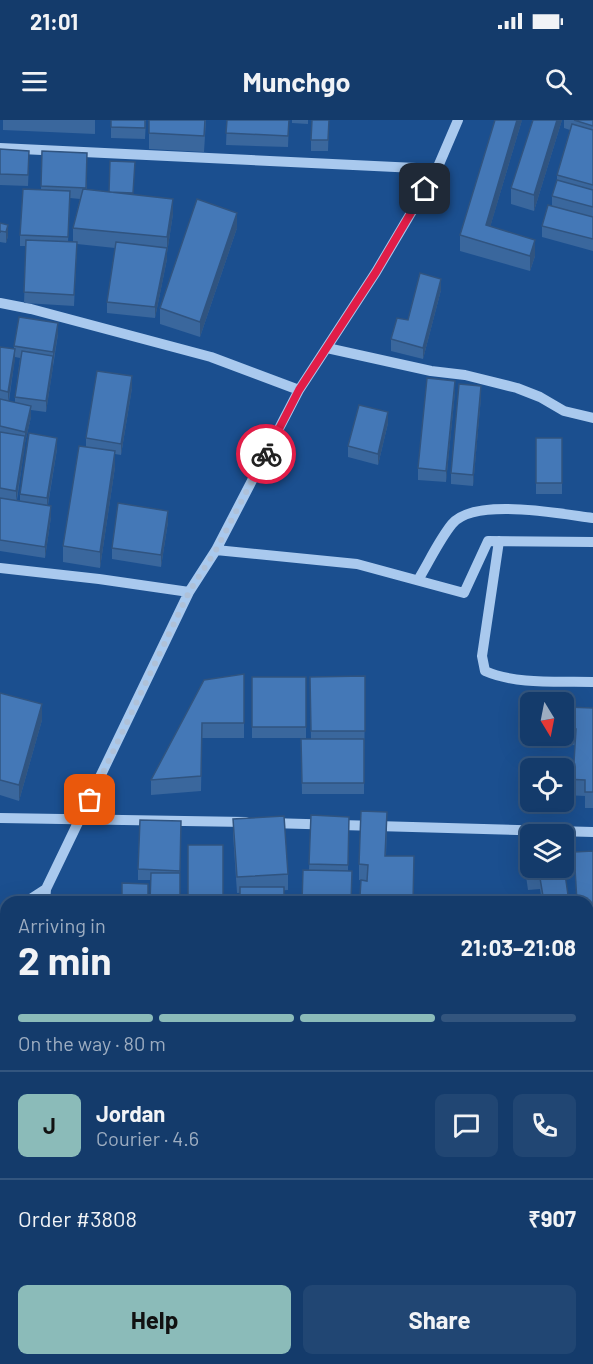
<!DOCTYPE html>
<html lang="en">
<head>
<meta charset="utf-8">
<style>
	:root { --surface:#143b6b; --page:#214673; --text:#f1f3f6; --muted:#9dadc1; --line:#33557e; --accent:#8bbbb9 }
	body { margin:0; font-family:Barlow,sans-serif; background:var(--page); color:var(--text); height:100vh; display:flex; flex-direction:column; font-size:22px; white-space:nowrap }
	* { box-sizing:border-box; margin:0 }
	p { font-size:20px; color:var(--muted) }
	.icon { flex:none; width:33px; height:33px; fill:none; stroke:currentColor; stroke-width:2; stroke-linecap:round; stroke-linejoin:round }
	.map { position:relative; flex:1; overflow:hidden }
	.details { position:absolute; left:0px; top:776px; width:594px; height:470px; display:flex; flex-direction:column; background:var(--surface); border-radius:18px 18px 0 0; box-shadow:0 6px 24px #0002,0 0 0 2px var(--line) }
	.details>* { flex:none }
	.needle { width:39px; rotate:170deg }
	.tools { position:absolute; left:520px; top:572px; display:grid; gap:12px }
	.tools a { display:grid; place-items:center; width:54px; height:54px; border-radius:9px; background:var(--surface); box-shadow:0 6px 24px #0002,0 0 0 2px var(--line); font-size:30px }
	.pin { position:absolute; display:grid; place-items:center; width:51px; height:51px; color:#fff; margin:-26px; border-radius:12px; box-shadow:0 3px 9px #0006 }
	.courier { position:absolute; display:grid; place-items:center; width:60px; height:60px; margin:-30px; border:4px solid #e11d48; border-radius:50%; background:#fff; color:#222; box-shadow:0 2px 8px #0007 }
	.summary em { font-style:normal; font-weight:700 }
	.summary div { display:flex; flex-direction:column-reverse }
	.summary { display:flex; align-items:center; justify-content:space-between; height:102px; padding:0 18px }
	h1 { font-size:39px; font-weight:700; line-height:45px }
	.bar { display:grid; grid-template-columns:repeat(4,1fr); gap:9px 6px; align-content:center; height:72px; padding:0 18px }
	.bar i { height:8px; border-radius:4px; background:var(--line) }
	.bar .active { background:var(--accent) }
	.bar p { grid-column:span 4 }
	.line { display:flex; align-items:center; gap:15px; padding:0 18px; border-top:2px solid var(--line) }
	.line div { flex:1 }
	.round { display:grid; place-items:center; flex:none; width:63px; height:63px; border-radius:9px; background:var(--page) }
	.cta { display:flex; gap:12px; margin-top:auto; padding:12px 18px }
	.cta a { flex:1; height:69px; border-radius:9px; background:var(--accent); color:#111; font-size:24px; font-weight:700; line-height:69px; text-align:center }
	.cta a+a { background:var(--page); color:var(--text) }
	.status { display:flex; justify-content:space-between; align-items:center; height:42px; padding:0 30px; background:var(--surface); direction:ltr }
	.status svg { height:16px; fill:currentColor }
	header { display:flex; justify-content:space-between; align-items:center; height:78px; padding:0 18px; background:var(--surface); font-size:27px; font-weight:700 }
	.map>svg:first-child { display:block }
	.lines { fill:none; stroke-linecap:round; stroke-linejoin:round }
	.minor { stroke:#a9c9ee; stroke-width:10 }
	.wall { fill:#3a679d; fill-rule:evenodd }
	.shaded-wall { fill:#305480 }
	.building { fill:#4478b7; stroke:#305480; stroke-width:1.5 }
	.done { stroke:#afc1d8; stroke-width:6; stroke-dasharray:0 10.8 }
	.route { stroke:#e11d48; stroke-width:8 }
</style>
</head>
<body>
<div class="status"><b>21:01</b><svg viewBox="0 0 49 12"><path d="M0 12V9h3v3zM5 12V6h3v6zM10 12V3h3v9zM15 12V0h3v12zM26 1h20v11H26zM47 4h2v5h-2z"/></svg></div>
<header><svg class="icon" aria-label="menu" viewBox="0 0 24 24"><path d="M4 6h16M4 12h16M4 18h16"/></svg>Munchgo<svg class="icon" aria-label="search" viewBox="0 0 24 24"><circle cx="10" cy="10" r="6"/><path d="M15 15l6 6"/></svg></header>
<div class="map">
<svg width="593" height="1244" viewBox="0 0 593 1244">
	<rect width="100%" height="100%" fill="#1b4f8f"/>
	<g class="lines">
		<path class="minor" d="M0,28L437,49
			M0,183L31,189L211,237L299,270
			M327,228L431,251L465,255L517,268L540,277L564,291L593,298
			M499,421L482,536L485,551C517,565 558,561 593,562
			M216,430L357,444L464,473L488,421L593,422
			M0,448L99,459L189,472
			M418,460C429,442 439,420 452,404C474,377 561,394 593,398
			M0,698L246,702
			M270,703L593,712
			M26,782L46,769
			M45,782L46,769L189,472L216,430L299,270L376,152L437,49L458,0
			M0,811L6,800
			M0,886L6,875
			M588,918H593
			M0,924H6
			M588,1211H593
			M0,1214H6"/>
	</g>
	<path class="wall" d="M3,0H95V14L3,10Z
		M111,0H146L145,19L111,18Z
		M206,0L204,32L149,29V13Z
		M227,0H289L288,27L226,25Z
		M292,0H308V4L292,3Z
		M329,0L328,31H311V20Z
		M522,0L490,107L535,136L530,151L460,131V115Z
		M533,0H562L534,91L511,84V68Z
		M564,0H593V131L542,117V106L552,86V76L557,60V55L570,10L564,8Z
		M0,29L29,42L28,66L0,65Z
		M42,31L87,33V69L109,72L135,42L133,74L173,94L167,133V139L155,198L107,193V182L115,128L77,124L74,186L24,183L26,126H20V115L41,70ZM70,78L80,79L73,108V122H68Z
		M0,103L8,116L6,123L0,122V124Z
		M237,108L200,217L160,204V188Z
		M441,170L423,239L391,231V219Z
		M58,214L46,292L31,290V297L25,323L17,380L20,381V374L57,329L48,385L51,397L45,438L0,431V227L14,229V226ZM15,237L20,238L15,277V283L9,281Z
		M132,268L121,335L115,334V347L100,448L63,442V426L86,327V318Z
		M455,272L446,362L418,360V348Z
		M481,277L473,366L451,364V353Z
		M388,303L378,345L348,337V326Z
		M536,318H562V374H536Z
		M168,402L161,447L112,439V428Z
		M244,554V618H202L201,671L151,675V660Z
		M365,556L364,674H302L301,619H311L310,557Z
		M252,557H306V618H252Z
		M0,573L42,600L19,681L0,675Z
		M593,588V688H585V676L564,675V652L574,642L575,625L566,624V609Z
		M311,695L349,697L348,751L309,750Z
		M233,699L288,754V770L237,773L233,714Z
		M181,701L180,753L151,760H138V749Z
		M387,707L386,736L414,752L413,782H360L361,760H367H359V744Z
		M524,731L569,782H542L540,769L528,770L524,742Z
		M593,731V901H588V782H577L574,732Z
		M0,944H6V1085H5L6,1153H0Z
		M588,997H593V1057H588Z
		M588,1061H593V1126H588Z"/>
	<path class="shaded-wall" d="M517,0H522L486,121V105Z
		M557,0H562L534,91V75Z
		M173,79V94L167,133V117Z
		M237,93V108L200,217V202Z
		M8,105V116L6,123V112Z
		M535,120V136L530,151V136Z
		M167,128V139L155,198V187Z
		M441,159V170L423,239V228Z
		M58,203V214L53,243V232Z
		M15,229V240L8,283V272Z
		M53,236V247L46,292V281Z
		M132,256V268L121,335V324Z
		M455,261V272L446,362V351Z
		M481,266V277L473,366V355Z
		M31,286V297L25,323V312Z
		M388,292V303L378,345V334Z
		M25,316V327L16,382V371Z
		M57,318V329L47,389V378Z
		M115,331V347L100,448V432Z
		M51,386V397L45,438V427Z
		M168,391V402L161,447V435Z
		M42,584V600L19,681V665Z"/>
	<path class="building" d="M111,0H145V8L111,7Z
		M149,0H205L204,16L149,13Z
		M227,0H289L288,16L226,13Z
		M312,0H329L328,20H311Z
		M495,0H517L486,105L535,120L530,136L460,115Z
		M533,0H557L534,75L511,68Z
		M574,0H593V6Z
		M572,4L593,10V65L557,55Z
		M0,29L29,31L28,55L0,54Z
		M42,31L87,33L86,68L41,66Z
		M110,41L135,42L133,73L109,72Z
		M557,60L593,70V87L552,76Z
		M23,69L70,71L68,117L20,115Z
		M83,69L173,79L167,117L73,108Z
		M197,79L237,93L200,202L160,188Z
		M548,85L593,97V119L542,106Z
		M0,103L8,105L6,112L0,111V113Z
		M26,120L77,122L74,175L24,172Z
		M116,122L167,128L155,187L107,182Z
		M420,153L441,159L423,228L391,219L397,198L408,200Z
		M19,197L58,203L53,232L14,226Z
		M0,227L15,229L8,272L0,270Z
		M22,231L53,236L46,281L15,277Z
		M97,251L132,256L121,324L86,318Z
		M427,258L455,261L446,351L418,348Z
		M459,264L481,266L473,355L451,353Z
		M0,279L31,286L25,312L0,306Z
		M359,285L388,292L378,334L348,326Z
		M0,312L25,316L16,371L0,368Z
		M29,313L57,318L47,378L20,374Z
		M536,318H562V363H536Z
		M79,326L115,331L100,432L63,426Z
		M0,378L51,386L45,427L0,420Z
		M118,383L168,391L161,435L112,428Z
		M244,554V603H202L201,656L151,660L204,560Z
		M365,556V611H311L310,557Z
		M252,557H306V607H252Z
		M0,573L42,584L19,665L0,660Z
		M567,587L593,588V672H585V660L564,659L565,641L574,642L576,609H566Z
		M301,619H364V663H302Z
		M361,691L387,692L385,736H414L413,782H369V776H360L361,760L367,761L368,745L359,744Z
		M311,695L349,697L348,745L309,744Z
		M284,696L288,754L237,757L233,699Z
		M140,700L181,701L180,751L138,749Z
		M188,725H223V782H188Z
		M531,730V747H564L569,782H544L540,758L528,759L524,731Z
		M593,731V792H588V782H577L574,732Z
		M303,750L352,751L351,782H302Z
		M151,753H180V782H150Z
		M122,763L148,764V782H122Z
		M240,767H284V782H240Z
		M588,799H593V833L588,834Z
		M588,841H593V890H588Z
		M0,944H6V989H0Z
		M588,997H593V1046H588Z
		M0,999H6V1028L0,1029Z
		M6,1032V1074H0V1033Z
		M588,1061H593V1110H588Z
		M0,1081H5L6,1137L0,1138Z
		M39,1239H67V1244H39Z
		M105,1239H141V1244H105Z
		M149,1239H177V1244H150Z
		M243,1239H275V1244H243Z
		M317,1239H352V1244H317Z
		M357,1239H388V1244H357Z
		M394,1239H415L416,1244H394Z
		M557,1239H588V1244H557Z"/>
	<g class="lines">
		<path class="done" d="M90,680L189,472L216,430L266,334"/>
		<path class="route" d="M266,334L299,270L376,152L425,69"/>
	</g>
</svg>
<div class="tools">
<a><svg class="needle" viewBox="-14 -14 28 28"><path d="M0-13l5 13h-10z" fill="#e53935"/><path d="M0 13l5-13h-10z" fill="#9dadc1"/></svg></a>
<a><svg class="icon" aria-label="locate" viewBox="0 0 24 24"><circle cx="12" cy="12" r="6"/><path d="M12 2v4M12 18v4M2 12h4M18 12h4"/></svg></a>
<a><svg class="icon" aria-label="layers" viewBox="0 0 24 24"><path d="M12 4l9 5-9 5-9-5zM3 14l9 5 9-5"/></svg></a>
</div>
<div class="pin" style="left:90px;top:680px;background:#ea580c"><svg class="icon" aria-label="bag" viewBox="0 0 24 24"><path d="M5 8h14l-1 12H6zM9 8a3 3 0 0 1 6 0"/></svg></div>
<div class="pin" style="left:425px;top:69px;background:#1f2937"><svg class="icon" aria-label="home" viewBox="0 0 24 24"><path d="M3 11l9-7 9 7M6 9v11h12V9"/></svg></div>
<div class="courier" style="left:266px;top:334px"><svg class="icon" aria-label="bike" viewBox="0 0 24 24"><circle cx="6" cy="16" r="4"/><circle cx="18" cy="16" r="4"/><path d="M6 16l4-8h5l3 8M10 8l3 8H6M13 5h3"/></svg></div>
<section class="details">
<div class="summary"><div><h1>2 min</h1><p>Arriving in</p></div><em>21:03–21:08</em></div>
<div class="bar"><i class="active"></i><i class="active"></i><i class="active"></i><i></i><p>On the way · 80 m</p></div>
<div class="line" style="height:108px"><b class="round" style="background:var(--accent);color:#111">J</b><div><b>Jordan</b><p>Courier · 4.6</p></div><a class="round"><svg class="icon" aria-label="chat" viewBox="0 0 24 24"><path d="M4 5h16v11H9l-5 4z"/></svg></a><a class="round"><svg class="icon" aria-label="phone" viewBox="0 0 24 24"><path d="M5 4h4l2 5-3 2q2 4 5 5l2-3 5 2v4C11 20 4 13 5 4z"/></svg></a></div>
<div class="line" style="height:78px"><div>Order #3808</div><b>₹907</b></div>
<div class="cta"><a>Help</a><a>Share</a></div>
</section>
</div>
</body>
</html>
